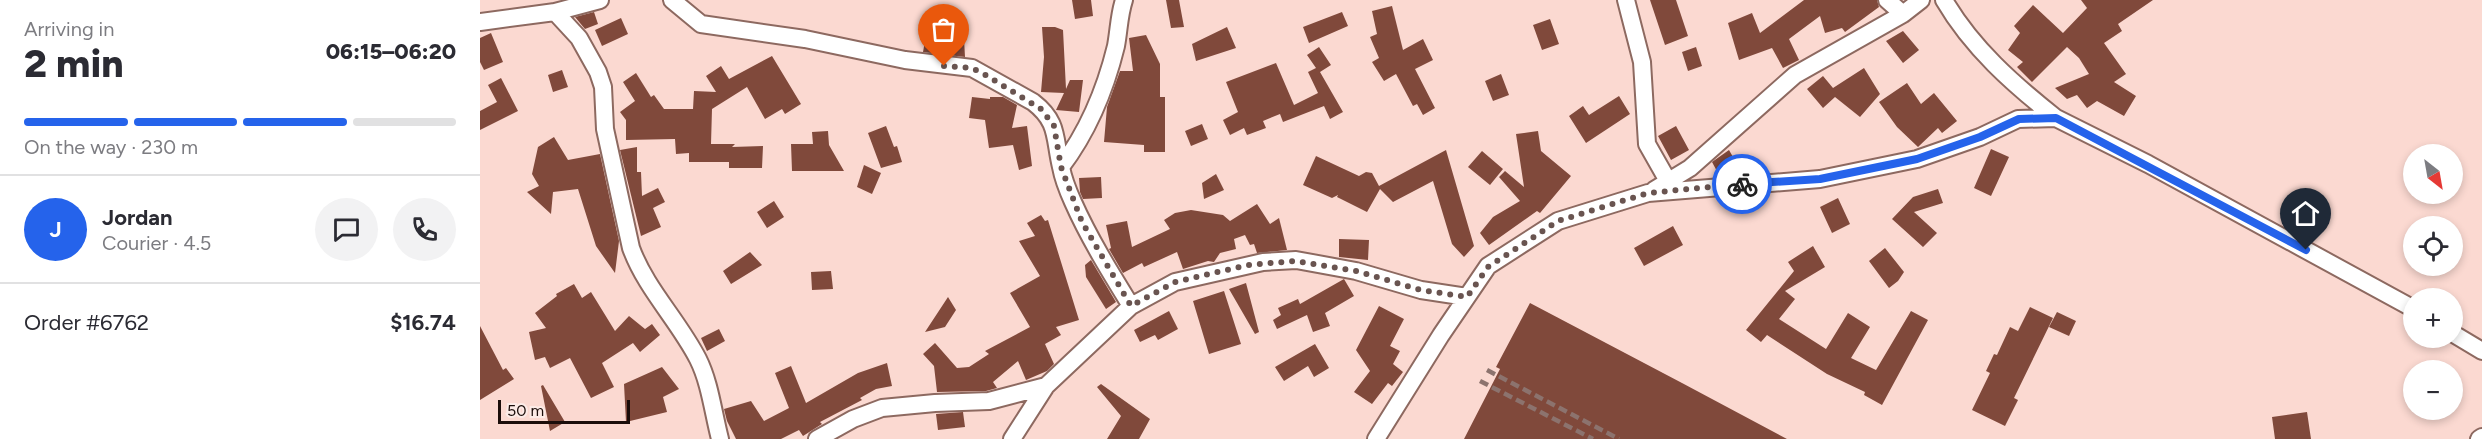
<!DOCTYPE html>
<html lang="en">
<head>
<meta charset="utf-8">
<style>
	:root { --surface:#fff; --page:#f2f2f3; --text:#2b2b33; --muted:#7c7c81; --line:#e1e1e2; --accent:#2563eb }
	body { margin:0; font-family:Figtree,sans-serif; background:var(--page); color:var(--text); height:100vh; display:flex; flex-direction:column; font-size:22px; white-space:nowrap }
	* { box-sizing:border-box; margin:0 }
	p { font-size:20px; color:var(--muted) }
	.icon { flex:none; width:33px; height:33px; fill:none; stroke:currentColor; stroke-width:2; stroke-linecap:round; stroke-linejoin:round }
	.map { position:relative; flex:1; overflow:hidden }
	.side { display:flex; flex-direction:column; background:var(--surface); width:480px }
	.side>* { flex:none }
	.needle { width:39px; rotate:149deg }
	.controls { position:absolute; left:1923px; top:144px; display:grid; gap:12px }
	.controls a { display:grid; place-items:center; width:60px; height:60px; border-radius:50%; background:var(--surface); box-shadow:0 3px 9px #0003; font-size:30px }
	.scale { position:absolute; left:18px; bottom:15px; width:132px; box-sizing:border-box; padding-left:6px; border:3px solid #1b0d0a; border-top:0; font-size:16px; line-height:21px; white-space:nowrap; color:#1b0d0a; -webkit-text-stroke:4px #fcebe7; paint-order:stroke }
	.pin { position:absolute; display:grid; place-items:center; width:51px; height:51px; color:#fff; margin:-62px -26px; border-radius:50% 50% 50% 0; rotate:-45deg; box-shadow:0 0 6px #0007 }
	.pin .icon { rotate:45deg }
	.courier { position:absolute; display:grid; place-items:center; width:60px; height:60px; margin:-30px; border:4px solid #2563eb; border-radius:50%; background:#fff; color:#222; box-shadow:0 2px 8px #0007 }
	.headline em { font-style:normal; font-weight:800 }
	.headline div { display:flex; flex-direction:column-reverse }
	.headline { display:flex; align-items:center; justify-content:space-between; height:102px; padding:0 24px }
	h1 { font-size:39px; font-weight:800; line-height:45px }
	.bar { display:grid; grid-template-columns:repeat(4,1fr); gap:9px 6px; align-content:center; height:72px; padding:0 24px }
	.bar i { height:8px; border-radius:4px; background:var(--line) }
	.bar .active { background:var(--accent) }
	.bar p { grid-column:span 4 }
	.line { display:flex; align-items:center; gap:15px; padding:0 24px; border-top:2px solid var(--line) }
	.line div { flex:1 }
	.round { display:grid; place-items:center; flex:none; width:63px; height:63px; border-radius:32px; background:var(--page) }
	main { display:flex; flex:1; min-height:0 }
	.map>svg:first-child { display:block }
	.building { fill:#80493b }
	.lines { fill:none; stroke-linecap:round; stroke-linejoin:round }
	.minor-casing { stroke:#8d6960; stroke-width:20 }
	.minor { stroke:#fff; stroke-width:16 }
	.rail { stroke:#8c736e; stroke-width:4.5; stroke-dasharray:9 4.5; stroke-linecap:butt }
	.done { stroke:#695450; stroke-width:6; stroke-dasharray:0 10.8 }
	.route { stroke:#2563eb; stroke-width:8 }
</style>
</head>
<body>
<main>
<section class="side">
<div class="headline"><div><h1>2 min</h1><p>Arriving in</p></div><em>06:15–06:20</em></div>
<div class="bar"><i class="active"></i><i class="active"></i><i class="active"></i><i></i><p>On the way · 230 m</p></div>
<div class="line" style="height:108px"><b class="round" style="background:var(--accent);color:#fff">J</b><div><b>Jordan</b><p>Courier · 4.5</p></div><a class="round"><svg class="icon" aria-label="chat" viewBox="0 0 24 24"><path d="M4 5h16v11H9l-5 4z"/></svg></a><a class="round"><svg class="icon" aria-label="phone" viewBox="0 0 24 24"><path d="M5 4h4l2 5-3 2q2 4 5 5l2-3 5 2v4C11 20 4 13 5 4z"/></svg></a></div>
<div class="line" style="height:78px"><div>Order #6762</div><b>$16.74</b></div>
</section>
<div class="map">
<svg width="2002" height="439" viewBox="0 0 2002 439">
	<rect width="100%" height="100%" fill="#fbd9d1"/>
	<path class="building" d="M592,0H611L613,16L595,19Z
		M686,0H699L704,27L691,28Z
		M1170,0H1196L1208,36L1185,45Z
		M1324,0H1397L1399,7L1365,32L1362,28L1345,33L1340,16L1309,39L1319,60L1303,68L1292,48L1259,60L1248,23L1272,13L1280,33Z
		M1601,0H1673L1638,24L1642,31L1624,43L1646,74L1634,82L1656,96L1644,116L1617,101L1607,108L1597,95L1587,99L1575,88L1609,74L1599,58L1587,47L1552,82L1537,67L1543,62L1528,50L1540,33L1534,26L1553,5L1583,33L1607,8Z
		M912,6L923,50L943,39L953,60L935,69L955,108L943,115L937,104L933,106L916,74L904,81L892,62L899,58L890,37L897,34L892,11Z
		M114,12L118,24L105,29L95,17Z
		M862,12L868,26L829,43L823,27Z
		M474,15L482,39H484L485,57L443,52L446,36L444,35L451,23Z
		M141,18L148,34L122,46L115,30Z
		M1070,19L1079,44L1062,50L1053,25Z
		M562,27H575L583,30L586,89L590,80H603L599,112L576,110L584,93L561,92L564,57Z
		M747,27L756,48L716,61L712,44Z
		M1423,31L1439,50L1423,63L1406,41Z
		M11,33L23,62L4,70L0,62V38Z
		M666,35L680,64V97H685V152H664V145L624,142L627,107L640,71H653L649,38Z
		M839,47L851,65L840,72L863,112L850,119L844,106L803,122L800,114L783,121L786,128L767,135L764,128L750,135L743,120L758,112L746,82L796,63L814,105L838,93L828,72L836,68L827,55Z
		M1216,47L1222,66L1208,71L1202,52Z
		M292,56L321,104L305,114L302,109L285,119L267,87L232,109L231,144H255L252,147L283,146L282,168H249V162H209V153L196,154L195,139L146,140V120L140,112L155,101L143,82L156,73L171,97L174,95L184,109H213L214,91L236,92L226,76L241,66L249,79Z
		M1384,68L1400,94L1380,117L1355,97L1343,108L1327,89L1343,76L1353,88Z
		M82,70L88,87L73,92L68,75Z
		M1021,74L1029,95L1013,101L1005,81Z
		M21,78L38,111L0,130V111L17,102L8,85Z
		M1427,83L1441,104L1454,93L1477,121L1462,133L1458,128L1438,147L1417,127L1399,102Z
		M1139,96L1150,114L1106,143L1089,116L1103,106L1109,115Z
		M492,97L510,99V97H523L537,105L532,128L547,126L552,166L539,170L533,145L509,148L505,120L489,118Z
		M722,124L728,139L711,146L705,131Z
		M406,126L414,147L417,146L422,162L401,168L388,133Z
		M1196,126L1209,150L1191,160L1178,136Z
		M348,131L349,145L364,171H312L311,144H333L332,132Z
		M1058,131L1061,151L1091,176L1060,213L1057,211L1009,245L1000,233L1013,217L1040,201L1019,177L1025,171L1044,187L1036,134Z
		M74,137L88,160L120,154L139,241L135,273L116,246L98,189L73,192L71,214L47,192L59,186L52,174L58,147Z
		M157,147V172H161L162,196L178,188L185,202L173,208L181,227L161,236L140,150Z
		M1511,149L1529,157L1511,196L1494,188Z
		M966,150L994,246L984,257L972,244L953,181L913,202L900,189L887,212L857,197L858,195L852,198L823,185L836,156L879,176L886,172L892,173L899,186Z
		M1249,150L1257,164L1239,175L1232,162Z
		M1002,151L1023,169L1010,185L988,167Z
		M384,165L401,173L392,194L377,187Z
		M736,174L744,190L724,199L722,183Z
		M621,177L622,198L603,199L600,192L599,178Z
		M1458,189L1463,203L1434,212L1457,233L1443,247L1412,219L1433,197Z
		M1358,198L1370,224L1352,233L1340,207Z
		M294,201L304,217L287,228L277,212Z
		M777,204L790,224L799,218L807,250L777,253L774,244L770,245L765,235L754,239L756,249L740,253L734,262L728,261L703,269L697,252L664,267L662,263L643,273L629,249L631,248L626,225L647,221L652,247L690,229L684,220L695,213L711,210L743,215L750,221Z
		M561,215L565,221L568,220L599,320L576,327L581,335L565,344L574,364L567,371L546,380L538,361L513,382L517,388L506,391L457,392L454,366L443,354L455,343L477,368L489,367L509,354L505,351L550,327L530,293L560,276L539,241L555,236L547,223Z
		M1193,226L1203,245L1164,266L1154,248Z
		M859,239L889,240L888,260L859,257Z
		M1333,246L1345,267L1305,291L1315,299L1299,319L1346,349L1368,313L1390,327L1371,358L1396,370L1431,311L1448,320L1402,405L1384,395L1385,392L1347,374L1287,335L1281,342L1266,330L1314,271L1308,262Z
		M1405,248L1424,272L1418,281L1409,288L1389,261Z
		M270,252L282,265L251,284L243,271Z
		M611,260L636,302L626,309L606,277L605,265Z
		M351,271L353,289L332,290L331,272Z
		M864,279L874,296L845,313L850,326L833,332L827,315L797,329L793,320L801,315L798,308L818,299L820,304Z
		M766,283L779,332L775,334L749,289Z
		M94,284L102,298L111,292L135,331L149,316L165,329L172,324L180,335L160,352L153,343L122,363L134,387L111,398L90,358L70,368L65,357L55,360L49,332L66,328L55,313L77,296L76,294Z
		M744,291L761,344L729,354L713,301Z
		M468,297L476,310L465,327L445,332Z
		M1050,303L1202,383L1307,439H984L1020,369L1016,367Z
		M899,306L924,319L910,346L920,351L913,364L923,372L912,386L908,383L892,404L874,392L890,371L876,350Z
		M1550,307L1573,318L1534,398L1538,400L1525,426L1492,410L1510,373L1506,371L1514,354L1517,355L1530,327L1538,331Z
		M689,311L698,329L678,340L675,335L660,342L654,330Z
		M1577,312L1596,321L1589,336L1569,327Z
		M0,326L23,370L26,368L34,379L0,400Z
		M239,329L245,341L227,351L221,338Z
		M835,344L849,368L834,377L828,366L804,381L795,367Z
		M407,363L412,386L396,389L380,398L382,400L340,422L342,424L323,436L319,430L301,439H256L247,421L244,409L271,401L284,421L309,408L295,373L311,366L326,403L378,373Z
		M182,367L199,389L183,397L187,412L146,422L144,384Z
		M621,384L670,419L659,439H627L641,416L617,387Z
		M63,385L85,422L70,431L61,386Z
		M483,412L485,427L458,430L456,414Z
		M1827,412L1831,439H1795L1792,417Z"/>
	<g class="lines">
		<g class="minor-casing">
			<path id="minor" d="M192,0L221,24L325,39L425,60L492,68L553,102C579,122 574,138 581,167C583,178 588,191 593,202C609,238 630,272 651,306
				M1146,0L1162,62L1167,144L1188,181
				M1407,0L1423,14
				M1464,0C1492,48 1533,84 1576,118
				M75,12L99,38L118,72L123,87L125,129L151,248C166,289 198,320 218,359C230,383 233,412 240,439
				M0,22L75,12L120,0
				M581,167C609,130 625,91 636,46C639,30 639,15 644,0
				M1174,190L1210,168L1315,75L1423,14L1441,0
				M1972,333L2002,351
				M337,439L373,419L402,408L455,403L509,401L566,386
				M532,439L566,386L651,306L695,282L783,262L816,260L876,271L941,290L987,297
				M896,439L961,335L1008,266L1078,221L1168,193L1340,179L1437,159L1500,137L1538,119L1576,118L1668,164L1934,309
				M1999,439L2002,437"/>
		</g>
		<use href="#minor" class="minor"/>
		<path class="rail" d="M1007,370L1139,439
			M1000,381L1113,439"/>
	</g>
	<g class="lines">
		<path class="done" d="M464,66L492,68L504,74L561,109L574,126L581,167L602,222L651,306L695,282L768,265L816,261L876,271L941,290L987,297L1008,267L1078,221L1168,193L1262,184"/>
		<path class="route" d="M1262,184L1340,179L1437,159L1500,137L1539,119L1576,118L1826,250"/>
	</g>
</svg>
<div class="controls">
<a><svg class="needle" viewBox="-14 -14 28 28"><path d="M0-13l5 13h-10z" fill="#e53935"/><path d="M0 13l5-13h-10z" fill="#7c7c81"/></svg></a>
<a><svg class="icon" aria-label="locate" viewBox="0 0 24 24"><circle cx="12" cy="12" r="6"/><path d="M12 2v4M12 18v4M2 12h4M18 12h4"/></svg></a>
<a>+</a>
<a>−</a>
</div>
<div class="scale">50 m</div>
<div class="pin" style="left:464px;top:66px;background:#ea580c"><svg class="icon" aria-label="bag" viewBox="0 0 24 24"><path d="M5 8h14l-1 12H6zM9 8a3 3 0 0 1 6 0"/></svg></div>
<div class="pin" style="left:1826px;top:250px;background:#1f2937"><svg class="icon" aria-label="home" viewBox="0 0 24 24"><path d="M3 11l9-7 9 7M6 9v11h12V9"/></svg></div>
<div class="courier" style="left:1262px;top:184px"><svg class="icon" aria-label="bike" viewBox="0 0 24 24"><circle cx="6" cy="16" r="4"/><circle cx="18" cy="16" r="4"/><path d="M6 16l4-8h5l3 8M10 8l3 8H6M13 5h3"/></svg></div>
</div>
</main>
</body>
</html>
